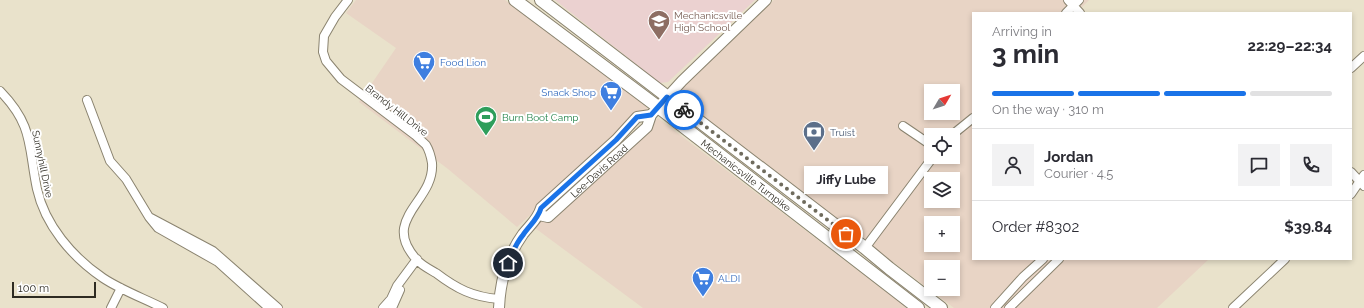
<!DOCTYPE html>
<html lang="en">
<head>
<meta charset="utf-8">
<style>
	:root { --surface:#fff; --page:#f2f2f3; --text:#2b2b33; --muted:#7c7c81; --line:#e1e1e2; --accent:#1a73e8 }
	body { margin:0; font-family:Raleway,sans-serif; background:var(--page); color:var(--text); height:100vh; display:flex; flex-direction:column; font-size:15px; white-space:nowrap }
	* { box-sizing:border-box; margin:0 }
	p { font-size:13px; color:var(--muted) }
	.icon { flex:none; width:22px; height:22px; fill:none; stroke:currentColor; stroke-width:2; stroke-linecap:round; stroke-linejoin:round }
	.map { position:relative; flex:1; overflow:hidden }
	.details { position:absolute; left:972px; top:12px; width:380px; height:248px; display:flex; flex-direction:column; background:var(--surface); border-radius:0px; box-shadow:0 2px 6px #0003 }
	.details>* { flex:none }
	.needle { width:26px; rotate:51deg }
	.controls { position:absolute; left:924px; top:84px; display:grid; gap:8px }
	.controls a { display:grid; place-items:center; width:36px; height:36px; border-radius:0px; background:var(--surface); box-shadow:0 2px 6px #0003; font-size:20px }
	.scale { position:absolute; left:12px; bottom:10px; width:84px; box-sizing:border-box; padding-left:4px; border:2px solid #2e2b22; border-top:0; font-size:11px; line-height:14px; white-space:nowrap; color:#2e2b22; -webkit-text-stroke:3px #fff; paint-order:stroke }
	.pin { position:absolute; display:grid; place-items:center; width:34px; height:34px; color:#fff; margin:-17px; border:2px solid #fff; border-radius:50%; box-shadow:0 1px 4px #0007 }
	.courier { position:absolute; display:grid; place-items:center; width:40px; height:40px; margin:-20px; border:3px solid #1a73e8; border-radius:50%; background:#fff; color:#222; box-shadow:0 1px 5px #0007 }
	.bubble { position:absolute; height:28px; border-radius:0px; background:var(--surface); box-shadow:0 2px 6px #0003; font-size:13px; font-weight:700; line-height:28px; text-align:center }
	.summary em { font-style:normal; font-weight:700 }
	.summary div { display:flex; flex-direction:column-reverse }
	.summary { display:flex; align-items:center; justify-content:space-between; height:68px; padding:0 20px }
	h1 { font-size:26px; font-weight:700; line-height:30px }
	.bar { display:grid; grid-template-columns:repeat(4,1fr); gap:6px 4px; align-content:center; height:48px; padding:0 20px }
	.bar i { height:5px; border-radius:3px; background:var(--line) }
	.bar .active { background:var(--accent) }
	.bar p { grid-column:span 4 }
	.line { display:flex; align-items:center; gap:10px; padding:0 20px; border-top:1px solid var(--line) }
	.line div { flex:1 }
	.round { display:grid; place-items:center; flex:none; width:42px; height:42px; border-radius:0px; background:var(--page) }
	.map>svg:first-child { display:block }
	.commercial { fill:#e8d4c5; fill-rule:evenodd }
	.education { fill:#ebd1d0 }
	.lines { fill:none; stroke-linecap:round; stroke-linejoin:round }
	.minor-casing { stroke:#8a836f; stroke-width:10 }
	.major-casing { stroke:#8a836f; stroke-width:12 }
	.highway-casing { stroke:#8a836f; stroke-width:14 }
	.minor { stroke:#fff; stroke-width:8 }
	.major { stroke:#fff; stroke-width:10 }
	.highway { stroke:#fff; stroke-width:12 }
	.done { stroke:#6f6b5d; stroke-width:4; stroke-dasharray:0 7.2 }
	.route { stroke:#1a73e8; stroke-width:5 }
	.labels { text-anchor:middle; stroke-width:4; stroke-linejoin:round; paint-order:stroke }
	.education-label { font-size:10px; fill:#785e54; stroke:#fff; text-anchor:start }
	.shop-label { font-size:10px; fill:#366cbe; stroke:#fff; text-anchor:start }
	.street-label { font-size:10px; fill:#2e2b22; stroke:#fff }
	.leisure-label { font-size:10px; fill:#27864d; stroke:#fff; text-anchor:start }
	.service-label { font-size:10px; fill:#4e5e75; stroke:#fff; text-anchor:start }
</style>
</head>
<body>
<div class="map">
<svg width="1364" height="308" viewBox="0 0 1364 308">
	<rect width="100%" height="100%" fill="#e9e2cb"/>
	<path class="commercial" d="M356,0H505L648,108L517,227L448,169L359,102L396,48L346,13Z
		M774,0H1089L1076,13H973V259H1209L1157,308H954L772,171L685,102L682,96L683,87ZM931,91H953V113H931ZM931,135H953V157H931ZM931,179H953V201H931ZM931,223H953V245H931ZM931,267H953V289H931Z
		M658,118L907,308H643L535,228L554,206L614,158Z"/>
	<path class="education" d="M555,0H755L668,82L660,83Z"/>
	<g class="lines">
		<g class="minor-casing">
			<path id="minor" d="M348,0L335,17L324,36L323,52L326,61L341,79L415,135C418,138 423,142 426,145C429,150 431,157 432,163C435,202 380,218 416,259C421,265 429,269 436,273C457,289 473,297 499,299
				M1068,0L1080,13
				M1066,13L1079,0
				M1351,68L1364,56
				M0,91C34,126 28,146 37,189C45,225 72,257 103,278C121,290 143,298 163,308
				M87,100L110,161L126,179L149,217
				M903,126L931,145
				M952,135L973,118
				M1351,172L1364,186
				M1351,194L1364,175
				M865,248L933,157
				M111,308L121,288
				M269,308L218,262L158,228L149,217L213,251L278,308
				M383,308L391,299L397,286L417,259
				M392,308L400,290
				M995,308L1023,277L1043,259
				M1009,308L1059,259
				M1233,308L1285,259"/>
		</g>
		<g class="major-casing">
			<g id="major">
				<path id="s1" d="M539,215L548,217L647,127L651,115L682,81L766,0"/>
				<path d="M499,308C500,282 508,255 523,234C530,225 538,219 541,208L616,140L637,117L651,115"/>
			</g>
		</g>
		<g class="highway-casing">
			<g id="highway">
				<path id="s2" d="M515,0L658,107L918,308"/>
				<path d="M541,0L865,248L889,268L941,308"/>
			</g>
		</g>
		<use href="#minor" class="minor"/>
		<use href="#major" class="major"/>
		<use href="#highway" class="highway"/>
	</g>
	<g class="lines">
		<path class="done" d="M684,110L846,234"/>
		<path class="route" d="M508,263C512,253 516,243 523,235C529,226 538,219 541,208L616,140L637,117L651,115L667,97L684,110"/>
	</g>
	<defs>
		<g id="school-pin" transform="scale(1.15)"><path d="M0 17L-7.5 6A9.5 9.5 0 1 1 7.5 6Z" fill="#8d6e63" stroke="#fff"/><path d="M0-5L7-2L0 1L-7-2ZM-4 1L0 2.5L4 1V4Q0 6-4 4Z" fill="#fff"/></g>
		<g id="supermarket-pin" transform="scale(1.15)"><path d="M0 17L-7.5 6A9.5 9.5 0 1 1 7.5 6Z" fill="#3f7fe0" stroke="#fff"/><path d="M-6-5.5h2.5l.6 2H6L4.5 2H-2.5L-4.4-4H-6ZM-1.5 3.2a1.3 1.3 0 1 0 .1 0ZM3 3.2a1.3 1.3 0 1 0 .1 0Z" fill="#fff"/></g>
		<g id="stadium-pin" transform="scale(1.15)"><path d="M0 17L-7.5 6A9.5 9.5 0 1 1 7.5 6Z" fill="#2e9e5b" stroke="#fff"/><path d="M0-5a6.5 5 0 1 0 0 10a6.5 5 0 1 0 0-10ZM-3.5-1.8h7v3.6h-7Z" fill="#fff"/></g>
		<g id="bank-pin" transform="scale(1.15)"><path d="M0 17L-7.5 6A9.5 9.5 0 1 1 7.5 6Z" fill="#5c6f8a" stroke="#fff"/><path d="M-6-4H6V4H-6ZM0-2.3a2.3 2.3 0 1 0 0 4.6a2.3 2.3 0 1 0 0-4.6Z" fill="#fff"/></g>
	</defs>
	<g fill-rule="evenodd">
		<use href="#school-pin" x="659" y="21"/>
		<use href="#supermarket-pin" x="424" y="62"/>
		<use href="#supermarket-pin" x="611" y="92"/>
		<use href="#stadium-pin" x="486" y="117"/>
		<use href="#bank-pin" x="814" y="132"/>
		<use href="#supermarket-pin" x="703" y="278"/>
	</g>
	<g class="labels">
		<g class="education-label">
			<text x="674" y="19">Mechanicsville<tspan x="674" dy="12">High School</tspan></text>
		</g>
		<g class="shop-label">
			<text x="440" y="66">Food Lion</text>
			<text x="596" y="96" text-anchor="end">Snack Shop</text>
			<text x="718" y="282">ALDI</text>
		</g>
		<g class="street-label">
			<text transform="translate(397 110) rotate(38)" y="4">Brandy Hill Drive</text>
			<text transform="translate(43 164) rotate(78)" y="4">Sunnyhill Drive</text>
			<text dy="4" stroke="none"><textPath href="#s1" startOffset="78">Lee-Davis Road</textPath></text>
			<text dy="4" stroke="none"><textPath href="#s2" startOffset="290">Mechanicsville Turnpike</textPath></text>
		</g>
		<g class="leisure-label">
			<text x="502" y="121">Burn Boot Camp</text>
		</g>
		<g class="service-label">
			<text x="830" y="136">Truist</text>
		</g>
	</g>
</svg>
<div class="controls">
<a><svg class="needle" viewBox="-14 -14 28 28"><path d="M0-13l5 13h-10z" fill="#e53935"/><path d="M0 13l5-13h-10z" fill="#7c7c81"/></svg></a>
<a><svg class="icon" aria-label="locate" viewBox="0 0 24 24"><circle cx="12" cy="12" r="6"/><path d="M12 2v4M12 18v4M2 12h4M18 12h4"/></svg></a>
<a><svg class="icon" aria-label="layers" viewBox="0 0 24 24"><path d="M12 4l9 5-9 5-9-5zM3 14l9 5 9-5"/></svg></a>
<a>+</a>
<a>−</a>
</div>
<div class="scale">100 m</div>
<div class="pin" style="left:846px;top:234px;background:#ea580c"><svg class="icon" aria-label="bag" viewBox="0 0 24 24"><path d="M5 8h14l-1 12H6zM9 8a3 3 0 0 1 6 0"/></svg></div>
<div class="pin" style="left:508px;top:263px;background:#1f2937"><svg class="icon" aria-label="home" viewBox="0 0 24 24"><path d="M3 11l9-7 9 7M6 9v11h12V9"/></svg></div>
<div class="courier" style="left:684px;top:110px"><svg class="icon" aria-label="bike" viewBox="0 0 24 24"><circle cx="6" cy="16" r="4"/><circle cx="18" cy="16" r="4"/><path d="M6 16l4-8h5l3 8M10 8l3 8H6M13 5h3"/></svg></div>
<div class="bubble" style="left:804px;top:166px;width:84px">Jiffy Lube</div>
<section class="details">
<div class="summary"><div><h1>3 min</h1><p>Arriving in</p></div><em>22:29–22:34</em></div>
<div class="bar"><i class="active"></i><i class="active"></i><i class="active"></i><i></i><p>On the way · 310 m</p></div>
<div class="line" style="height:72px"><a class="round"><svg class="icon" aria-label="person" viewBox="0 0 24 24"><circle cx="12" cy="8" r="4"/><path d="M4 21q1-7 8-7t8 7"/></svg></a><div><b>Jordan</b><p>Courier · 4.5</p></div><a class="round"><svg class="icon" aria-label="chat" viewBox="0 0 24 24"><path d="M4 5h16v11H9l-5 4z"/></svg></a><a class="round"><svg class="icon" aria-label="phone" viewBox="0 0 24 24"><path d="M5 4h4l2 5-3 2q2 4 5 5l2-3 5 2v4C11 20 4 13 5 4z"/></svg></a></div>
<div class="line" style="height:52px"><div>Order #8302</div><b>$39.84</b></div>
</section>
</div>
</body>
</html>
